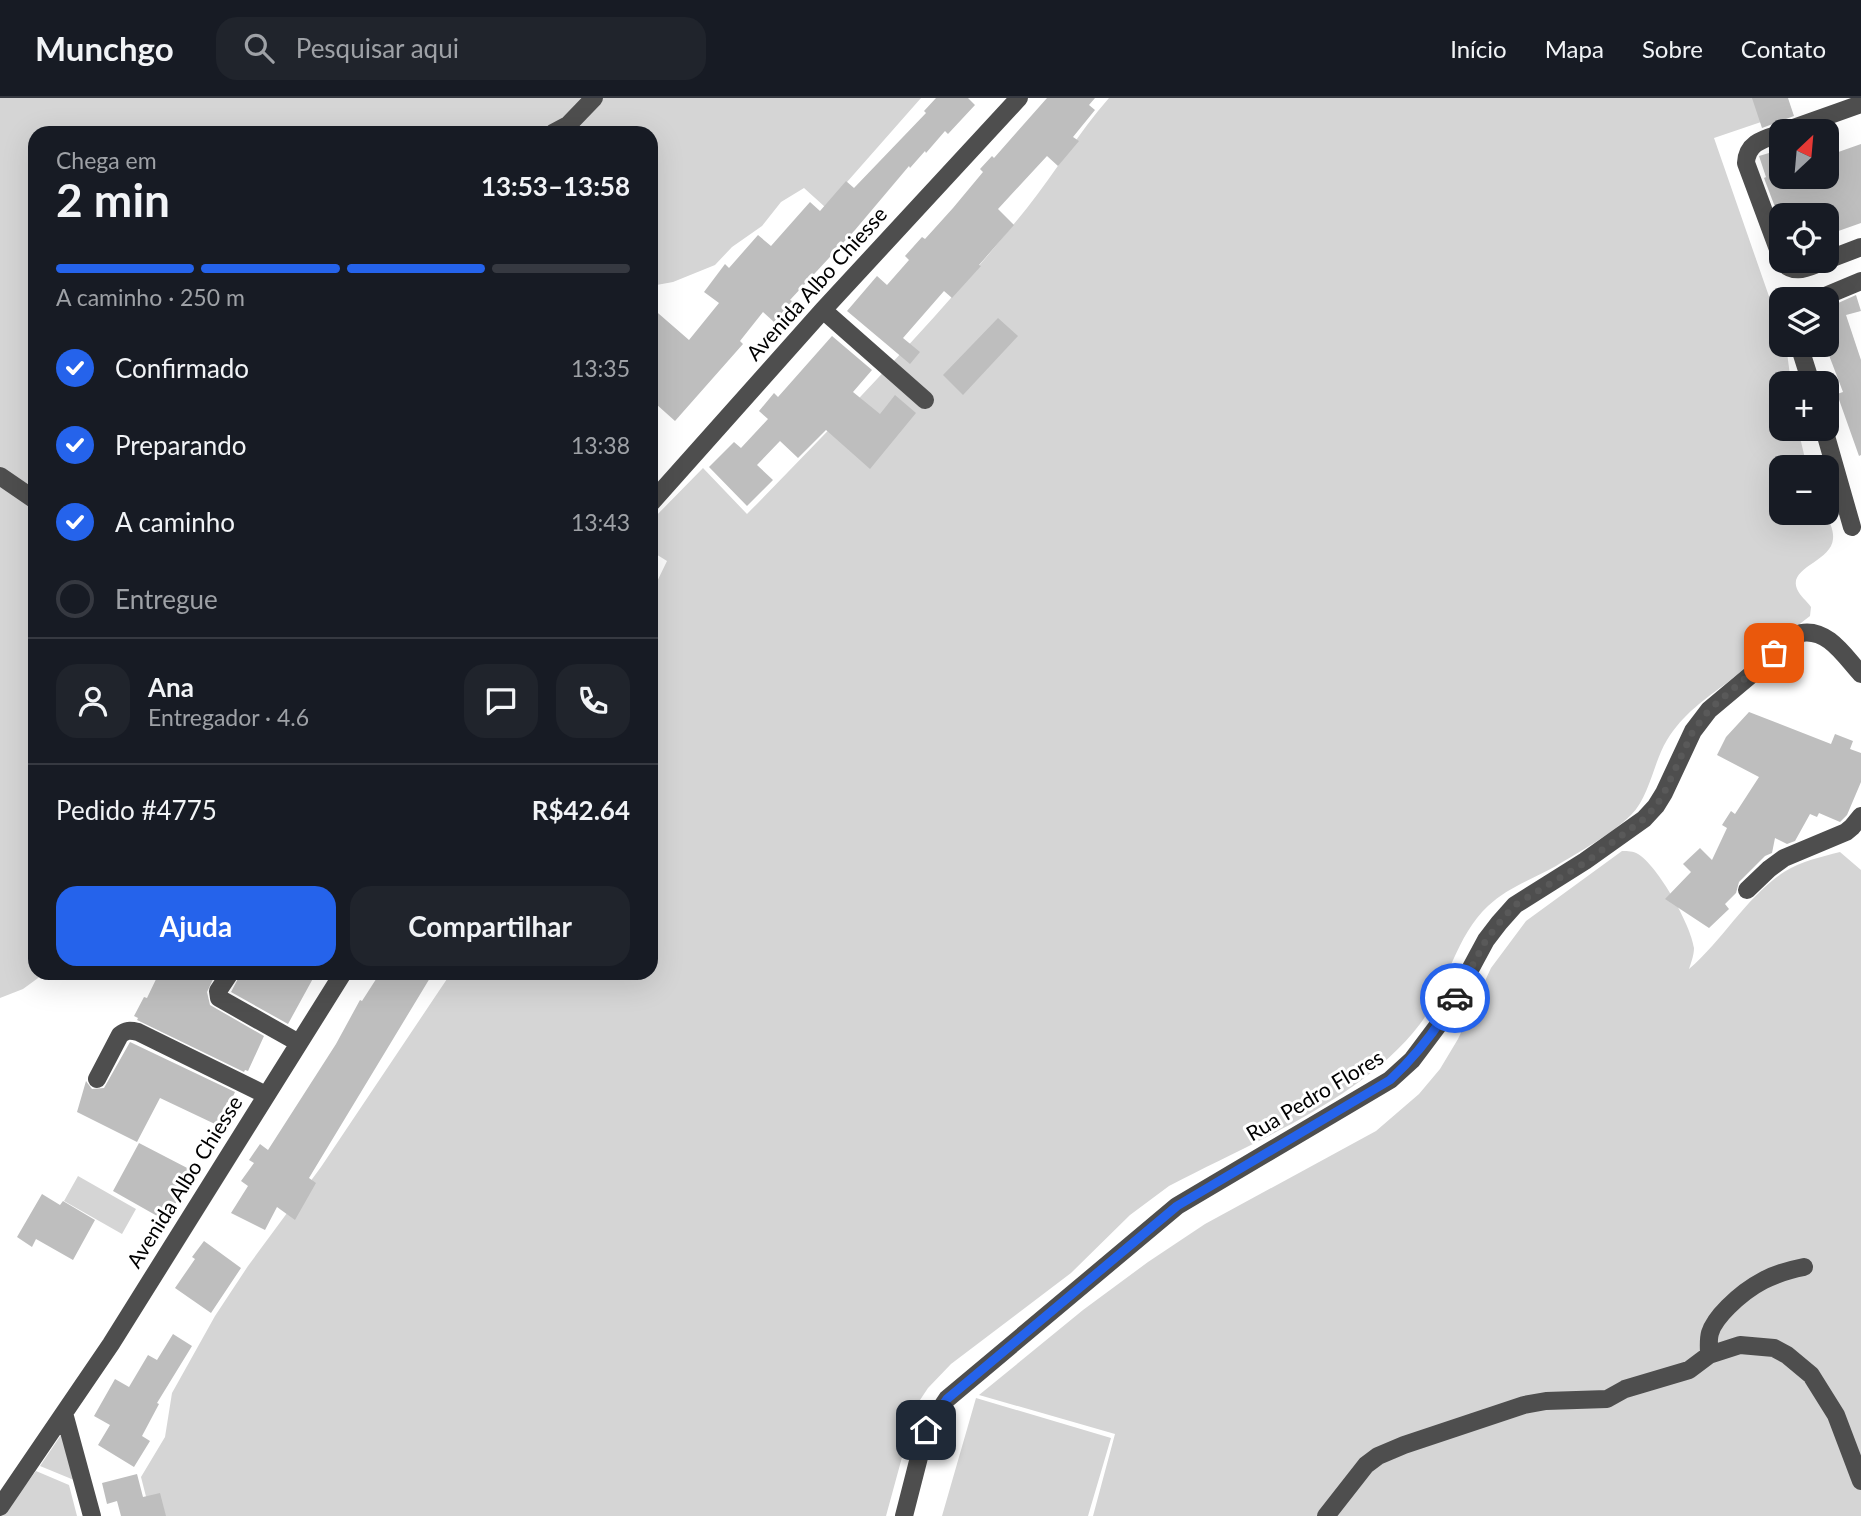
<!DOCTYPE html>
<html lang="pt">
<head>
<meta charset="utf-8">
<style>
	:root { --surface:#171b24; --page:#20242c; --text:#f1f3f6; --muted:#9ea1a6; --line:#363941; --accent:#2563eb }
	body { margin:0; font-family:Lato,sans-serif; background:var(--page); color:var(--text); height:100vh; display:flex; flex-direction:column; font-size:26px; white-space:nowrap }
	* { box-sizing:border-box; margin:0 }
	p { font-size:23px; color:var(--muted) }
	.icon { flex:none; width:38px; height:38px; fill:none; stroke:currentColor; stroke-width:2; stroke-linecap:round; stroke-linejoin:round }
	.map { position:relative; flex:1; overflow:hidden }
	.panel { position:absolute; left:28px; top:28px; width:630px; height:854px; display:flex; flex-direction:column; background:var(--surface); border-radius:21px; box-shadow:0 7px 28px #0002 }
	.panel>* { flex:none }
	.needle { width:46px; rotate:26deg }
	.controls { position:absolute; left:1769px; top:21px; display:grid; gap:14px }
	.controls a { display:grid; place-items:center; width:70px; height:70px; border-radius:14px; background:var(--surface); box-shadow:0 7px 28px #0002; font-size:35px }
	.pin { position:absolute; display:grid; place-items:center; width:60px; height:60px; color:#fff; margin:-30px; border-radius:14px; box-shadow:0 4px 10px #0006 }
	.courier { position:absolute; display:grid; place-items:center; width:70px; height:70px; margin:-35px; border:5px solid #2563eb; border-radius:50%; background:#fff; color:#222; box-shadow:0 2px 9px #0007 }
	.summary em { font-style:normal; font-weight:700 }
	.summary div { display:flex; flex-direction:column-reverse }
	.summary { display:flex; align-items:center; justify-content:space-between; height:119px; padding:0 28px }
	h1 { font-size:46px; font-weight:700; line-height:52px }
	.bar { display:grid; grid-template-columns:repeat(4,1fr); gap:10px 7px; align-content:center; height:84px; padding:0 28px }
	.bar i { height:9px; border-radius:5px; background:var(--line) }
	.bar .on { background:var(--accent) }
	.bar p { grid-column:span 4 }
	.line { display:flex; align-items:center; gap:18px; padding:0 28px; border-top:2px solid var(--line) }
	.line div { flex:1 }
	.round { display:grid; place-items:center; flex:none; width:74px; height:74px; border-radius:21px; background:var(--page) }
	ol { padding:0 28px; list-style:none }
	li { display:flex; align-items:center; gap:21px; height:77px }
	li p { margin-inline-start:auto }
	li .icon { padding:7px; border-radius:50%; background:var(--accent); color:#fff; stroke-width:4 }
	li:last-child { color:var(--muted) }
	li i { width:38px; height:38px; border:4px solid var(--line); border-radius:50% }
	.button { display:flex; gap:14px; margin-top:auto; padding:14px 28px }
	.button a { flex:1; height:80px; border-radius:21px; background:var(--accent); color:#fff; font-size:28px; font-weight:700; line-height:80px; text-align:center }
	.button a+a { background:var(--page); color:var(--text) }
	header { display:flex; align-items:center; gap:42px; box-sizing:border-box; height:98px; padding:0 35px; background:var(--surface); border-bottom:2px solid var(--line) }
	header strong { font-size:33px }
	nav { display:flex; gap:38px; margin-inline-start:auto; font-size:24px }
	.search { width:490px; height:63px; background:var(--page); display:flex; align-items:center; gap:18px; box-sizing:border-box; padding:0 24px; border-radius:21px; color:var(--muted); font-size:26px }
	.map>svg:first-child { display:block }
	.green { fill:#d5d5d5 }
	.building { fill:#bebebe }
	.lines { fill:none; stroke-linecap:round; stroke-linejoin:round }
	.minor { stroke:#4e4e4e; stroke-width:18 }
	.done { stroke:#595959; stroke-width:7; stroke-dasharray:0 12.6 }
	.route { stroke:#2563eb; stroke-width:9 }
	.labels { text-anchor:middle; stroke-width:6; stroke-linejoin:round; paint-order:stroke }
	.street-label { font-size:21px; fill:#000; stroke:#fff }
</style>
</head>
<body>
<header>
<strong>Munchgo</strong>
<div class="search"><svg class="icon" aria-label="search" viewBox="0 0 24 24"><circle cx="10" cy="10" r="6"/><path d="M15 15l6 6"/></svg>Pesquisar aqui</div>
<nav><a>Início</a><a>Mapa</a><a>Sobre</a><a>Contato</a></nav>
</header>
<div class="map">
<svg width="1861" height="1418" viewBox="0 0 1861 1418">
	<rect width="100%" height="100%" fill="#fff"/>
	<path class="green" d="M0,0H921L825,109L804,90L781,104L762,128L732,149L715,167L673,184L651,188V35H35V875H45L23,891L0,900Z
		M1109,0H1755L1764,23L1714,40L1781,233L1782,247H1786L1791,285H1782V331H1798L1807,369H1782V415H1826C1829,423 1834,432 1833,441C1831,464 1788,469 1797,491C1800,498 1807,503 1811,509L1810,518C1782,539 1756,562 1728,584C1705,601 1683,616 1667,642C1653,665 1650,698 1631,717C1612,736 1579,754 1556,768C1533,781 1508,789 1488,808C1454,840 1448,889 1420,926C1362,1002 1252,1044 1169,1088L1130,1117L1071,1175L951,1266L928,1290L916,1308L886,1418H151L141,1379L165,1339L172,1295L215,1218L248,1168L321,1069L451,875H651V496L667,463L651,453V423L703,370L747,416C844,317 940,218 1027,110C1055,75 1079,34 1109,0Z
		M1622,753C1628,753 1633,753 1638,756C1658,768 1691,827 1694,850C1694,857 1691,865 1689,871C1723,842 1747,798 1784,774C1801,763 1821,759 1840,754L1861,772V1418H1093L1115,1336L979,1297L1083,1212L1148,1164L1205,1126L1376,1033L1419,996L1440,971L1458,941L1491,870L1526,823Z
		M78,1078L136,1111L122,1136L64,1103Z
		M976,1300L1111,1340L1088,1418H942Z
		M63,1334L74,1382L40,1368Z
		M36,1373L69,1387L77,1418H2Z"/>
	<path class="building" d="M936,0H968L975,7L948,36L945,33L926,55L925,53L910,70L909,68L855,132L790,202L792,203L774,224L763,214L740,243L743,246L675,323L656,306L658,303L651,297V209L689,242L719,205L704,194L725,166L729,170L758,137L771,148L810,104L820,113L846,83L854,90L926,15L924,13Z
		M1047,0H1095L1089,7L1095,12L1073,39L1079,43L1058,68L1047,58L998,111L1014,127L979,167L981,168L952,200L944,193L903,240L920,254L910,266L847,213L877,178L887,187L909,162L905,158L922,139L925,141L953,110L983,74L980,71L992,58L994,60Z
		M1752,0H1788L1794,18L1762,30Z
		M1861,46V125L1827,137V117H1778L1764,80L1766,79L1759,58L1779,52L1782,60V79H1827V58Z
		M1856,197L1861,213L1846,217L1861,262V357L1859,358L1837,296L1843,294L1827,252V210Z
		M998,220L1018,238L963,297L943,277Z
		M832,238L872,272L853,294L880,316L895,297L916,315L870,371L826,332L798,360L780,343L757,367L773,382L747,408L709,369L734,344L741,350L768,321L759,313L774,295L778,299Z
		M1749,614L1831,646L1835,636L1853,643L1850,651L1861,655V684L1847,717L1840,724L1819,715L1817,719L1810,716L1795,743L1787,746L1775,740L1772,755L1765,758L1739,784L1736,795L1725,806L1729,811L1709,830L1665,801L1691,774L1683,766L1700,750L1712,762L1727,730L1722,727L1731,713L1735,716L1759,679L1717,657L1726,639Z
		M159,875H216L207,894L210,907L264,938L248,973L245,972L244,974L137,922L138,920L134,918L144,899L147,900Z
		M241,875H316L288,926L231,894Z
		M380,875H433L309,1080L316,1085L295,1122L277,1109L265,1132L231,1115L248,1088L241,1083L254,1065L249,1062L260,1046L268,1052L336,946L360,902L362,903Z
		M130,944L235,994L230,1005L227,1004L217,1027L160,1000L137,1044L77,1014L86,983L92,991L104,990Z
		M139,1045L193,1073L166,1123L113,1093Z
		M42,1096L60,1107L63,1103L95,1122L73,1162L36,1141L32,1149L17,1139Z
		M204,1143L241,1170L211,1215L175,1190L195,1161L192,1159Z
		M173,1236L192,1248L157,1305L159,1306L142,1338L150,1343L134,1369L98,1347L110,1327L94,1318L115,1281L129,1289L148,1257L157,1262Z
		M137,1376L143,1399L160,1395L166,1418H121L117,1403L107,1406L102,1385Z"/>
	<g class="lines">
		<path class="minor" d="M1785,33L1861,6
			M553,35L568,27L594,0
			M1782,35C1764,41 1747,44 1746,65L1782,162
			M1827,162L1861,149
			M1782,163C1794,179 1810,168 1825,163
			M1818,201L1861,183
			M823,212L925,302
			M1799,247L1811,285
			M1824,331L1852,429
			M0,378L35,402
			M651,405L823,212L1019,0
			M1747,792L1769,771L1784,760L1846,734L1852,729L1861,718
			M230,875L218,893L219,900L299,945
			M97,981L120,937C126,932 130,932 138,934L266,997
			M1709,1257C1709,1250 1708,1242 1710,1235C1713,1225 1721,1216 1728,1209C1751,1186 1773,1175 1804,1169
			M64,1315L92,1418
			M0,1409L111,1246L343,875
			M904,1418L926,1332L947,1301L1177,1108L1390,982L1412,962L1445,918L1486,842L1499,825L1515,807L1585,763L1644,721L1656,708L1664,695L1693,633L1709,612L1801,535C1828,530 1845,559 1861,576
			M1326,1418L1366,1367L1378,1358L1404,1347L1524,1307L1546,1303L1607,1301L1625,1291L1689,1272L1709,1257L1740,1247L1774,1250L1787,1257L1811,1277L1836,1317L1861,1383"/>
	</g>
	<g class="lines">
		<path class="done" d="M1455,900L1486,842L1499,825L1515,807L1586,764L1644,721L1656,708L1664,695L1693,633L1709,612L1774,555"/>
		<path class="route" d="M926,1332L947,1301L1177,1108L1390,982C1416,958 1437,931 1455,900"/>
	</g>
	<g class="labels">
		<g class="street-label">
			<text transform="translate(817 186) rotate(-48)" y="7">Avenida Albo Chiesse</text>
			<text transform="translate(1315 998) rotate(-31)" y="7">Rua Pedro Flores</text>
			<text transform="translate(185 1084) rotate(-58)" y="7">Avenida Albo Chiesse</text>
		</g>
	</g>
</svg>
<div class="controls">
<a><svg class="needle" viewBox="-14 -14 28 28"><path d="M0-13l5 13h-10z" fill="#e53935"/><path d="M0 13l5-13h-10z" fill="#9ea1a6"/></svg></a>
<a><svg class="icon" aria-label="locate" viewBox="0 0 24 24"><circle cx="12" cy="12" r="6"/><path d="M12 2v4M12 18v4M2 12h4M18 12h4"/></svg></a>
<a><svg class="icon" aria-label="layers" viewBox="0 0 24 24"><path d="M12 4l9 5-9 5-9-5zM3 14l9 5 9-5"/></svg></a>
<a>+</a>
<a>−</a>
</div>
<div class="pin" style="left:1774px;top:555px;background:#ea580c"><svg class="icon" aria-label="bag" viewBox="0 0 24 24"><path d="M5 8h14l-1 12H6zM9 8a3 3 0 0 1 6 0"/></svg></div>
<div class="pin" style="left:926px;top:1332px;background:#1f2937"><svg class="icon" aria-label="home" viewBox="0 0 24 24"><path d="M3 11l9-7 9 7M6 9v11h12V9"/></svg></div>
<div class="courier" style="left:1455px;top:900px"><svg class="icon" aria-label="car" viewBox="0 0 24 24"><path d="M5 17H2v-5l4-1 3-4h7l3 4 3 1v5h-3M9 17h6M6 11h13"/><circle cx="7" cy="17" r="2"/><circle cx="17" cy="17" r="2"/></svg></div>
<section class="panel">
<div class="summary"><div><h1>2 min</h1><p>Chega em</p></div><em>13:53–13:58</em></div>
<div class="bar"><i class="on"></i><i class="on"></i><i class="on"></i><i></i><p>A caminho · 250 m</p></div>
<ol>
<li><svg class="icon" aria-label="check" viewBox="0 0 24 24"><path d="M5 12l5 5 9-10"/></svg>Confirmado<p>13:35</p></li>
<li><svg class="icon" aria-label="check" viewBox="0 0 24 24"><path d="M5 12l5 5 9-10"/></svg>Preparando<p>13:38</p></li>
<li><svg class="icon" aria-label="check" viewBox="0 0 24 24"><path d="M5 12l5 5 9-10"/></svg>A caminho<p>13:43</p></li>
<li><i></i>Entregue</li>
</ol>
<div class="line" style="height:126px"><a class="round"><svg class="icon" aria-label="person" viewBox="0 0 24 24"><circle cx="12" cy="8" r="4"/><path d="M4 21q1-7 8-7t8 7"/></svg></a><div><b>Ana</b><p>Entregador · 4.6</p></div><a class="round"><svg class="icon" aria-label="chat" viewBox="0 0 24 24"><path d="M4 5h16v11H9l-5 4z"/></svg></a><a class="round"><svg class="icon" aria-label="phone" viewBox="0 0 24 24"><path d="M5 4h4l2 5-3 2q2 4 5 5l2-3 5 2v4C11 20 4 13 5 4z"/></svg></a></div>
<div class="line" style="height:91px"><div>Pedido #4775</div><b>R$42.64</b></div>
<div class="button"><a>Ajuda</a><a>Compartilhar</a></div>
</section>
</div>
</body>
</html>
